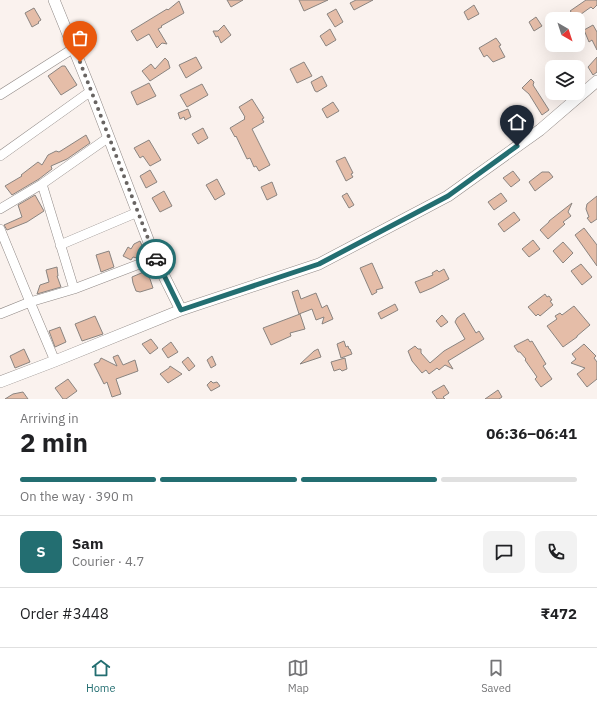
<!DOCTYPE html>
<html lang="en">
<head>
<meta charset="utf-8">
<style>
	:root { --surface:#fff; --page:#f2f2f2; --text:#202124; --muted:#757577; --line:#e0e0e0; --accent:#236e71 }
	body { margin:0; font-family:"IBM Plex Sans",sans-serif; background:var(--page); color:var(--text); height:100vh; display:flex; flex-direction:column; font-size:15px; white-space:nowrap }
	* { box-sizing:border-box; margin:0 }
	p { font-size:13px; color:var(--muted) }
	.icon { flex:none; width:22px; height:22px; fill:none; stroke:currentColor; stroke-width:2; stroke-linecap:round; stroke-linejoin:round }
	.map { position:relative; height:399px; overflow:hidden }
	.sheet { display:flex; flex-direction:column; background:var(--surface); flex:1 }
	.sheet>* { flex:none }
	.needle { width:26px; rotate:141deg }
	.controls { position:absolute; left:545px; top:12px; display:grid; gap:8px }
	.controls a { display:grid; place-items:center; width:40px; height:40px; border-radius:8px; background:var(--surface); box-shadow:0 4px 16px #0002; font-size:20px }
	.pin { position:absolute; display:grid; place-items:center; width:34px; height:34px; color:#fff; margin:-41px -17px; border-radius:50% 50% 50% 0; rotate:-45deg; box-shadow:0 0 4px #0007 }
	.pin .icon { rotate:45deg }
	.courier { position:absolute; display:grid; place-items:center; width:40px; height:40px; margin:-20px; border:3px solid #236e71; border-radius:50%; background:#fff; color:#222; box-shadow:0 1px 5px #0007 }
	.head em { font-style:normal; font-weight:800 }
	.head div { display:flex; flex-direction:column-reverse }
	.head { display:flex; align-items:center; justify-content:space-between; height:68px; padding:0 20px }
	h1 { font-size:26px; font-weight:800; line-height:30px }
	.bar { display:grid; grid-template-columns:repeat(4,1fr); gap:6px 4px; align-content:center; height:48px; padding:0 20px }
	.bar i { height:5px; border-radius:3px; background:var(--line) }
	.bar .active { background:var(--accent) }
	.bar p { grid-column:span 4 }
	.line { display:flex; align-items:center; gap:10px; padding:0 20px; border-top:1px solid var(--line) }
	.line div { flex:1 }
	.round { display:grid; place-items:center; flex:none; width:42px; height:42px; border-radius:8px; background:var(--page) }
	.dock { display:flex; justify-content:space-around; align-items:center; height:56px; border-top:1px solid var(--line); background:var(--surface); font-size:11px; color:var(--muted) }
	.dock a { display:grid; justify-items:center; gap:2px }
	.dock .active { color:var(--accent) }
	.map>svg:first-child { display:block }
	.building { fill:#e5bda8; stroke:#8a8480 }
	.lines { fill:none; stroke-linecap:round; stroke-linejoin:round }
	.minor-casing { stroke:#918a87; stroke-width:10 }
	.tertiary-casing { stroke:#918a87; stroke-width:12 }
	.minor { stroke:#fff; stroke-width:9 }
	.tertiary { stroke:#fff; stroke-width:11 }
	.done { stroke:#686462; stroke-width:4; stroke-dasharray:0 7.2 }
	.route { stroke:#236e71; stroke-width:5 }
</style>
</head>
<body>
<div class="map">
<svg width="597" height="399" viewBox="0 0 597 399">
	<rect width="100%" height="100%" fill="#faf2ee"/>
	<path class="building" d="M227,0H243L231,7Z
		M299,0H328L304,11Z
		M356,0H373L354,10L350,3Z
		M586,0H597V5L593,9L591,7L577,17L570,11Z
		M179,1L184,13L161,26L162,27L158,29L167,44L162,43L157,48L149,34L137,41L131,31L167,9L168,10Z
		M474,5L479,14L468,20L464,12Z
		M34,8L41,20L38,22L39,23L32,27L25,13Z
		M336,9L343,22L335,27L327,14Z
		M536,17L542,26L534,31L529,22Z
		M224,25L231,35L221,43L218,36L216,37L213,31H218Z
		M593,25L597,32V50L592,40L589,42L584,30Z
		M330,29L336,40L326,46L320,36Z
		M496,38L501,45L499,46L505,57L493,62L487,55L484,57L479,48Z
		M196,57L202,68L186,78L179,65Z
		M597,57V72L593,75L588,67Z
		M165,58L168,61L170,68L150,81L142,71L151,64L155,69Z
		M304,62L312,76L297,83L290,69Z
		M578,64L584,73L578,80Z
		M62,66H65L77,85L61,95L48,76Z
		M322,76L327,86L317,92L315,91L311,82Z
		M531,79L534,82L533,85L549,110L542,115L529,94L522,88Z
		M149,83L156,96L137,105L131,92Z
		M202,84L208,95L187,107L180,95Z
		M252,99L264,118L262,119L264,122L252,129L270,165L259,171L256,166L254,167L250,158L247,159L236,136L235,137L230,128L245,119L244,118L245,117L239,107Z
		M333,102L339,111L327,118L322,109Z
		M188,109L191,117L185,120L184,117L180,119L178,113Z
		M203,128L208,138L198,144L192,134Z
		M86,135L90,143L67,159L51,166L52,169L39,179L12,195L5,186L22,176L21,175L38,162L42,165L48,155L56,151L59,152Z
		M149,140L161,160L150,166L143,156L140,158L134,148Z
		M345,157L353,173L351,174L353,177L346,181L336,161Z
		M150,170L157,182L146,188L140,176Z
		M513,171L520,180L511,187L503,178Z
		M542,172H549L553,177L535,191L529,182Z
		M217,179L225,194L215,200L206,185Z
		M272,182L277,195L267,200L261,187Z
		M164,191L172,206L160,212L152,198Z
		M347,193L354,205L349,208L342,196Z
		M501,193L507,201L494,210L488,202Z
		M35,195L44,211L27,222L7,230L4,225L22,217L18,205Z
		M597,196V219L591,223L587,218L589,217L586,209L587,204Z
		M572,203L568,212L571,216L563,222L565,224L548,239L540,230L549,222V221Z
		M514,212L520,220L504,232L498,224Z
		M584,228L597,245V266L575,235Z
		M533,240L540,249L529,257L522,249Z
		M140,241L145,252L140,254L137,258L133,257L131,260L123,256L128,247L131,249L134,244Z
		M563,242L573,253L563,263L553,251Z
		M109,251L114,267L101,272L96,255Z
		M372,263L383,288L376,290L377,292L372,295L360,268Z
		M581,264L592,277L582,285L571,271Z
		M57,267L58,276H57L61,287L37,294L40,285L49,282L46,270Z
		M444,269L449,279L432,288L420,293L415,282L433,275L432,273L437,270L439,272Z
		M146,271L150,279L153,288L140,292L136,291L133,283L132,277Z
		M298,290L301,299L316,293L322,308L327,305L333,319L322,324L324,317L316,320L312,309L299,314L292,292Z
		M545,294L547,297L549,296L552,300L550,301L553,305L540,316L538,314L536,316L528,307Z
		M395,304L398,310L381,319L378,313Z
		M574,306L590,325L577,336V337L563,347L547,326L557,319L555,316L560,313L562,315Z
		M464,313L476,333L479,331L484,339L448,361L453,369L445,365L439,370L437,368L429,374L426,370L422,373L412,361L408,351L415,346L418,349H421V353L430,363L444,351L465,339L455,322L457,318Z
		M300,314L305,329L290,333L291,336L271,345L263,328Z
		M442,315L448,322L441,327L436,321Z
		M95,316L103,334L82,341L75,324Z
		M60,327L66,342L55,347L49,331Z
		M151,339L158,348L150,354L142,344Z
		M528,339L530,342L532,341L546,364L543,366L552,379L541,387L535,379L537,377L525,360L526,359L520,352H518L514,346Z
		M344,341L346,347L348,346L349,349H350L352,354L341,358L337,344Z
		M171,342L178,352L168,358L162,349Z
		M584,344L596,356L594,358L597,362V379L587,387L577,374L585,368L571,363L576,359L572,354Z
		M24,349L30,362L15,368L10,356Z
		M318,349L321,357L300,364L314,351Z
		M118,355L123,365L135,360L138,371L116,379L121,394L112,397L107,382L104,384L94,364L99,362L101,358L117,366L113,357Z
		M212,356L216,365L211,368L207,360Z
		M188,357L195,366L189,371L182,362Z
		M345,358L347,369L342,371L340,369L334,371L331,362Z
		M170,366L182,374L168,383L160,374L169,368Z
		M68,379L77,391L66,399H63L55,388Z
		M211,381L213,383L217,382L220,386L211,391L207,385Z
		M444,385L449,393L443,397L445,399H437L432,392Z
		M498,390L502,397L499,399H485Z
		M23,392L28,399H5L13,394Z"/>
	<g class="lines">
		<g class="minor-casing">
			<path id="minor" d="M0,95L74,48
				M0,156L91,91
				M42,184L74,289
				M0,209L42,184L109,137
				M0,229L30,302L55,361
				M60,245L138,212
				M0,314L30,302L74,289L155,258"/>
		</g>
		<g class="tertiary-casing">
			<path id="tertiary" d="M181,310L319,264L448,196L540,130L597,81
				M0,382L55,361L181,310L155,258L91,91L54,0"/>
		</g>
		<use href="#minor" class="minor"/>
		<use href="#tertiary" class="tertiary"/>
	</g>
	<g class="lines">
		<path class="done" d="M80,62L156,259"/>
		<path class="route" d="M156,259L181,310L319,264L448,196L517,146"/>
	</g>
</svg>
<div class="controls">
<a><svg class="needle" viewBox="-14 -14 28 28"><path d="M0-13l5 13h-10z" fill="#e53935"/><path d="M0 13l5-13h-10z" fill="#757577"/></svg></a>
<a><svg class="icon" aria-label="layers" viewBox="0 0 24 24"><path d="M12 4l9 5-9 5-9-5zM3 14l9 5 9-5"/></svg></a>
</div>
<div class="pin" style="left:80px;top:62px;background:#ea580c"><svg class="icon" aria-label="bag" viewBox="0 0 24 24"><path d="M5 8h14l-1 12H6zM9 8a3 3 0 0 1 6 0"/></svg></div>
<div class="pin" style="left:517px;top:146px;background:#1f2937"><svg class="icon" aria-label="home" viewBox="0 0 24 24"><path d="M3 11l9-7 9 7M6 9v11h12V9"/></svg></div>
<div class="courier" style="left:156px;top:259px"><svg class="icon" aria-label="car" viewBox="0 0 24 24"><path d="M5 17H2v-5l4-1 3-4h7l3 4 3 1v5h-3M9 17h6M6 11h13"/><circle cx="7" cy="17" r="2"/><circle cx="17" cy="17" r="2"/></svg></div>
</div>
<section class="sheet">
<div class="head"><div><h1>2 min</h1><p>Arriving in</p></div><em>06:36–06:41</em></div>
<div class="bar"><i class="active"></i><i class="active"></i><i class="active"></i><i></i><p>On the way · 390 m</p></div>
<div class="line" style="height:72px"><b class="round" style="background:var(--accent);color:#fff">S</b><div><b>Sam</b><p>Courier · 4.7</p></div><a class="round"><svg class="icon" aria-label="chat" viewBox="0 0 24 24"><path d="M4 5h16v11H9l-5 4z"/></svg></a><a class="round"><svg class="icon" aria-label="phone" viewBox="0 0 24 24"><path d="M5 4h4l2 5-3 2q2 4 5 5l2-3 5 2v4C11 20 4 13 5 4z"/></svg></a></div>
<div class="line" style="height:52px"><div>Order #3448</div><b>₹472</b></div>
</section>
<nav class="dock">
<a class="active"><svg class="icon" aria-label="home" viewBox="0 0 24 24"><path d="M3 11l9-7 9 7M6 9v11h12V9"/></svg>Home</a>
<a><svg class="icon" aria-label="map" viewBox="0 0 24 24"><path d="M3 6l6-2 6 2 6-2v14l-6 2-6-2-6 2zM9 4v14M15 6v14"/></svg>Map</a>
<a><svg class="icon" aria-label="saved" viewBox="0 0 24 24"><path d="M7 4h10v16l-5-4-5 4z"/></svg>Saved</a>
</nav>
</body>
</html>
